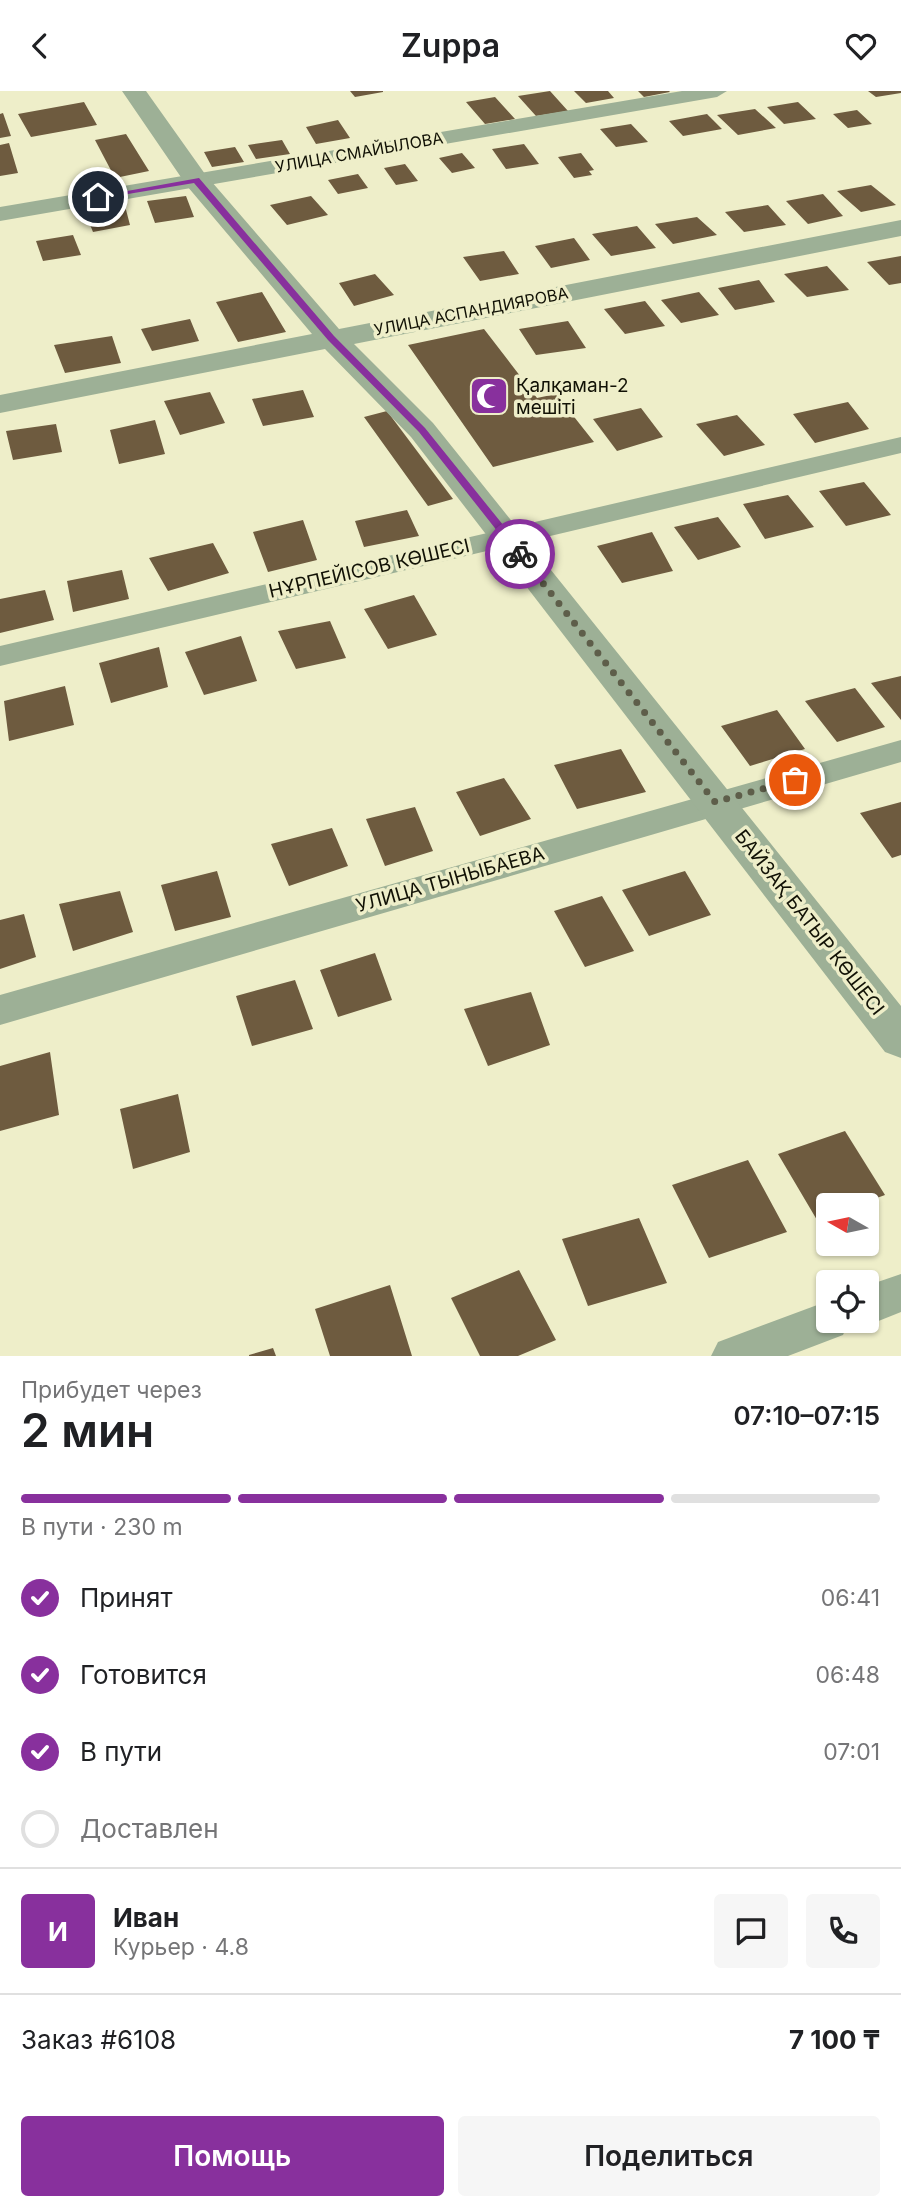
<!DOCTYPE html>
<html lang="ru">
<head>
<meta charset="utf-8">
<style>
	:root { --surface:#fff; --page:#f6f6f6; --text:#202124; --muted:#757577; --line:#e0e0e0; --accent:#88309d }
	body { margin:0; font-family:Inter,sans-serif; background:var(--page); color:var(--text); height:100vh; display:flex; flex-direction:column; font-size:26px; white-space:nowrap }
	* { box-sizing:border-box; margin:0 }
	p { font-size:23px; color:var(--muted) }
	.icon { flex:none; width:38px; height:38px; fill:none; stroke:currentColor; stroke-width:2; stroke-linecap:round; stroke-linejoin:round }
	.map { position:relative; height:1265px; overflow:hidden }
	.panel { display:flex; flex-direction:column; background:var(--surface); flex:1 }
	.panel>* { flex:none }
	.needle { width:46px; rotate:279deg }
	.controls { position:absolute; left:816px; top:1102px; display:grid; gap:14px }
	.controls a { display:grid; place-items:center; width:63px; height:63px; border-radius:7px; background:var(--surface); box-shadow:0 2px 5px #0004; font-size:35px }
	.pin { position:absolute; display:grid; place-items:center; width:60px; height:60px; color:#fff; margin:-30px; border:4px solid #fff; border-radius:50%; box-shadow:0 2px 7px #0007 }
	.courier { position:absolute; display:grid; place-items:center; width:70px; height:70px; margin:-35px; border:5px solid #88309d; border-radius:50%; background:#fff; color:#222; box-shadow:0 2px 9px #0007 }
	.overview em { font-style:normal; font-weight:600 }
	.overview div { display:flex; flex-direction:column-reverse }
	.overview { display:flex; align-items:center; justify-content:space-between; height:119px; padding:0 21px }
	h1 { font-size:46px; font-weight:600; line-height:52px }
	.bar { display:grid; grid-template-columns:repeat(4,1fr); gap:10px 7px; align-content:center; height:84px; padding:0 21px }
	.bar i { height:9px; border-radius:5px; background:var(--line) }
	.bar .current { background:var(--accent) }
	.bar p { grid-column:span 4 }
	.line { display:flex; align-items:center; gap:18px; padding:0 21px; border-top:2px solid var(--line) }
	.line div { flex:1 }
	.round { display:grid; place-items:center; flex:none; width:74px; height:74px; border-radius:7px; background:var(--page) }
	ol { padding:0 21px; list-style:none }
	li { display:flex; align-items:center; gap:21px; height:77px }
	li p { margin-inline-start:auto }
	li .icon { padding:7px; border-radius:50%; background:var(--accent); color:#fff; stroke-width:4 }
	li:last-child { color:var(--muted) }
	li i { width:38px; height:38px; border:4px solid var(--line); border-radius:50% }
	.primary-button { display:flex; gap:14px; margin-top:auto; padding:14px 21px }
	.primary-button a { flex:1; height:80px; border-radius:7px; background:var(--accent); color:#fff; font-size:28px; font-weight:600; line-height:80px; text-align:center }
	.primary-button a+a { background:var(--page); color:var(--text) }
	header { display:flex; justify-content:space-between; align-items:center; height:91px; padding:0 21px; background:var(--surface); font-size:32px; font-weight:600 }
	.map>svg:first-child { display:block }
	.building { fill:#6e5b3f }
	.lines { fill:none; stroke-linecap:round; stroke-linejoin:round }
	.minor { fill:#9db096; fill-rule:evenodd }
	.tertiary { fill:#9db096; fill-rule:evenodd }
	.route { fill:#88309d }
	.done { stroke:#5e5e4a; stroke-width:7; stroke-dasharray:0 12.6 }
	.labels { text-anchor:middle; stroke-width:7; stroke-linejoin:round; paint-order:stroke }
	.far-street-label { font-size:16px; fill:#111105; stroke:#eeeec9 }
	.poi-label { font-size:19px; fill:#111105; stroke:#eeeec9; text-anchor:start }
	.street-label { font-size:19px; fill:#111105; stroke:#eeeec9 }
</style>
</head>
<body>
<header><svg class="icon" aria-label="back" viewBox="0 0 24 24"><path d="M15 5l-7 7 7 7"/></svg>Zuppa<svg class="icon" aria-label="heart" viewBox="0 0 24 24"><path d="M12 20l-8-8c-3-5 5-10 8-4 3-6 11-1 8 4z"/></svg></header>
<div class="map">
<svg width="901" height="1265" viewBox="0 0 901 1265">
	<rect width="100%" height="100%" fill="#eeeec9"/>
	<path class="building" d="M350,0H383V1L355,6Z
		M550,0L568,20L536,25L518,5Z
		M574,0H608L614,7L586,12Z
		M638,0H669L670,1L644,6Z
		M868,0H901V2L876,6Z
		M495,6L515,28L485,33L466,11Z
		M84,11L97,34L31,46L18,23Z
		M798,11L816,28L784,33L767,16Z
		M755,18L776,37L738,44L717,24Z
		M857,19L872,33L848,37L833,23Z
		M3,22L11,45L0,47V23Z
		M707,23L722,38L683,45L669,30Z
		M338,29L350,47L316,53L306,36Z
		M631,33L648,51L616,56L600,38Z
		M126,43L149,80L115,87L95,49Z
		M282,49L290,63L256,68L248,54Z
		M9,52L18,82L0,85V54Z
		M524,53L539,73L506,78L492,58Z
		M235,56L244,71L212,76L204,61Z
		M462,62L475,77L452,82L439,67Z
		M581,62L594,79L589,80L592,84L574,87L558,66Z
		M405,73L418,90L396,94L384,77Z
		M358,83L368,97L338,103L328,89Z
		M871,94L896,114L861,121L837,100Z
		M823,103L843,125L808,133L786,110Z
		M186,105L194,126L155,132L147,110Z
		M311,105L328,124L287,134L270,114Z
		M768,114L786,134L744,141L725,121Z
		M125,115L130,134L93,141L85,121Z
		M697,126L717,144L673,153L655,133Z
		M637,135L656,157L611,165L592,143Z
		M73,144L81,164L43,170L36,150Z
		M574,147L590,169L551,177L535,155Z
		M504,160L519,183L480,190L463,166Z
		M901,165V192L889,194L867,171Z
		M827,175L849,199L807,206L784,183Z
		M375,183L394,204L354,215L339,192Z
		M759,189L775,211L735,219L718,197Z
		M262,201L286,241L238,251L216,211Z
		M699,201L719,224L681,232L661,209Z
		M645,210L665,235L625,243L604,218Z
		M190,228L199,250L152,260L141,238Z
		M568,230L586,257L536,264L519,238Z
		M484,238L537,307L556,303L594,351L493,376L408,254Z
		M112,245L121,272L65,282L54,254Z
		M303,299L314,326L263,335L252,308Z
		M210,301L225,332L180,344L164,310Z
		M848,311L869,338L815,352L793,323Z
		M641,317L663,346L617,360L593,328Z
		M387,320L453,408L428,415L364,326Z
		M737,324L765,354L724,365L696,333Z
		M155,329L165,363L119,373L110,339Z
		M56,333L62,361L13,369L6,340Z
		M864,391L891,424L846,435L819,400Z
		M788,404L814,436L765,448L743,413Z
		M407,419L419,445L364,456L355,430Z
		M718,426L741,456L698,469L674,436Z
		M303,429L317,469L268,481L253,441Z
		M652,441L673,480L622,492L597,455Z
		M213,452L229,482L168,500L149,467Z
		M122,479L129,508L73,521L67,490Z
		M45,499L54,529L0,542V508Z
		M414,504L437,544L388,558L364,518Z
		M330,530L346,567L296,578L278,540Z
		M241,545L257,590L204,604L185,561Z
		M159,556L168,596L111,612L99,572Z
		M901,585V629L871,592Z
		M65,595L74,634L9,650L4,610Z
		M855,597L885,636L837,651L805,610Z
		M777,619L805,658L750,675L721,635Z
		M621,658L646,701L577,718L554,674Z
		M504,687L531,728L480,745L456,701Z
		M901,711V764L892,767L860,722Z
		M415,716L433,760L385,775L366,728Z
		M332,737L348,775L289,795L271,753Z
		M217,780L231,826L175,840L161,794Z
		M685,780L711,824L649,845L622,799Z
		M120,800L133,841L73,860L59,813Z
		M602,805L634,860L585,876L554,820Z
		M24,823L36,866L0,878V829Z
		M375,862L392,909L338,926L320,879Z
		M295,889L313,938L252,955L236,905Z
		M531,901L550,954L488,975L464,918Z
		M50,961L59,1024L0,1040V975Z
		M178,1003L190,1061L133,1078L120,1018Z
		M845,1040L885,1104L855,1115H828V1124L817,1129L778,1063Z
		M748,1069L787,1141L709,1167L672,1094Z
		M639,1127L667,1192L588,1215L562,1148Z
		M519,1179L556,1249L518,1265H480L451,1207Z
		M390,1194L412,1265H330L315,1218Z
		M273,1257L276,1265H249V1264Z"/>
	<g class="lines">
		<path class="minor" d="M682,0H727L717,6L0,130V116Z
			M901,346V362L0,575V555Z
			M901,649V671L0,934V904Z
			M901,1183V1221L866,1235L855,1230H866V1195Z
			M828,1210V1230H849L843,1244L788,1265H711L718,1251Z"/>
		<path class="tertiary" d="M122,0H146L205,83L339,238L901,129V145L354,253L433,332L901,915V967L885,961L411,346L325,258L0,322V304L312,243L187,95Z"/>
	</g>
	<path class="route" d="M199,87L334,245L425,337L524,460V465H517L419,341L328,249L194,92L98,108L94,106Z"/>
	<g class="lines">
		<path class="done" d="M520,463L715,711L795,689"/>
	</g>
	<defs>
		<g id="mosque-square" transform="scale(2.0125)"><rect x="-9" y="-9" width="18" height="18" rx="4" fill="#88309d" stroke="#eeeec9"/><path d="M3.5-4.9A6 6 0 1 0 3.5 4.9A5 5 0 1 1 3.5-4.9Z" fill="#fff"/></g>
	</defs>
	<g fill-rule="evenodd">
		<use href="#mosque-square" x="489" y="305"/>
	</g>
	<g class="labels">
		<g class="far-street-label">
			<text transform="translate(359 61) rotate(-10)" y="6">УЛИЦА СМАЙЫЛОВА</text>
			<text transform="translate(471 220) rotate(-11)" y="6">УЛИЦА АСПАНДИЯРОВА</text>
		</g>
		<g class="poi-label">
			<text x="516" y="301">Қалқаман-2<tspan x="516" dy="22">мешіті</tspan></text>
		</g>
		<g class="street-label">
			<text transform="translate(369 477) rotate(-13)" y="7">НҰРПЕЙІСОВ КӨШЕСІ</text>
			<text transform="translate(450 788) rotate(-16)" y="7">УЛИЦА ТЫНЫБАЕВА</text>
			<text transform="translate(810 831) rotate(52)" y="7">БАЙЗАҚ БАТЫР КӨШЕСІ</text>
		</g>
	</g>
</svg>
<div class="controls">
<a><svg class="needle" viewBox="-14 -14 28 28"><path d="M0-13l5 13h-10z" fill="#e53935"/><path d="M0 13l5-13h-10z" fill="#757577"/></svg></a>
<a><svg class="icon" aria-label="locate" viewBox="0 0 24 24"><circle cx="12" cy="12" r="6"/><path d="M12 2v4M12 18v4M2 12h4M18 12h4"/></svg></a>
</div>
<div class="pin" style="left:795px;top:689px;background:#ea580c"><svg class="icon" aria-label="bag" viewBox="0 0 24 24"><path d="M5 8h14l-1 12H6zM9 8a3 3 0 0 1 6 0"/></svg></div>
<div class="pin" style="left:98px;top:106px;background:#1f2937"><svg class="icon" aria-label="home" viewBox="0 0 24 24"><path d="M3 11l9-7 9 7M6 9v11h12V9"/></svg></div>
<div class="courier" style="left:520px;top:463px"><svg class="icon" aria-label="bike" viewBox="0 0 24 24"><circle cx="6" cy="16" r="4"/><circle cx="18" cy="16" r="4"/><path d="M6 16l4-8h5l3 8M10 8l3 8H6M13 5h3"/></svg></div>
</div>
<section class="panel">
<div class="overview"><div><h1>2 мин</h1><p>Прибудет через</p></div><em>07:10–07:15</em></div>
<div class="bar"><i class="current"></i><i class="current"></i><i class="current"></i><i></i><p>В пути · 230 m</p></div>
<ol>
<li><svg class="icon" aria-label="check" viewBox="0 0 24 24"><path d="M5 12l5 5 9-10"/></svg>Принят<p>06:41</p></li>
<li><svg class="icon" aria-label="check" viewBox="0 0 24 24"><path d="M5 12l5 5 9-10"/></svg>Готовится<p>06:48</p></li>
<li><svg class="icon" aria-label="check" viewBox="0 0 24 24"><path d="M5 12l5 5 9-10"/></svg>В пути<p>07:01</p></li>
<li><i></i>Доставлен</li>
</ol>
<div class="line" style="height:126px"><b class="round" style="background:var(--accent);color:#fff">И</b><div><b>Иван</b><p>Курьер · 4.8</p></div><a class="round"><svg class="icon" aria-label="chat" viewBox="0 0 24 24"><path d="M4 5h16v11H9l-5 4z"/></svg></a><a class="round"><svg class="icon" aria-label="phone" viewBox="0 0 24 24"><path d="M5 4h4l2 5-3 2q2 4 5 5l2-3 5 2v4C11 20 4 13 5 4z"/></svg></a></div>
<div class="line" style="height:91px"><div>Заказ #6108</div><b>7 100 ₸</b></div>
<div class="primary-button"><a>Помощь</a><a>Поделиться</a></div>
</section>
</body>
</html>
